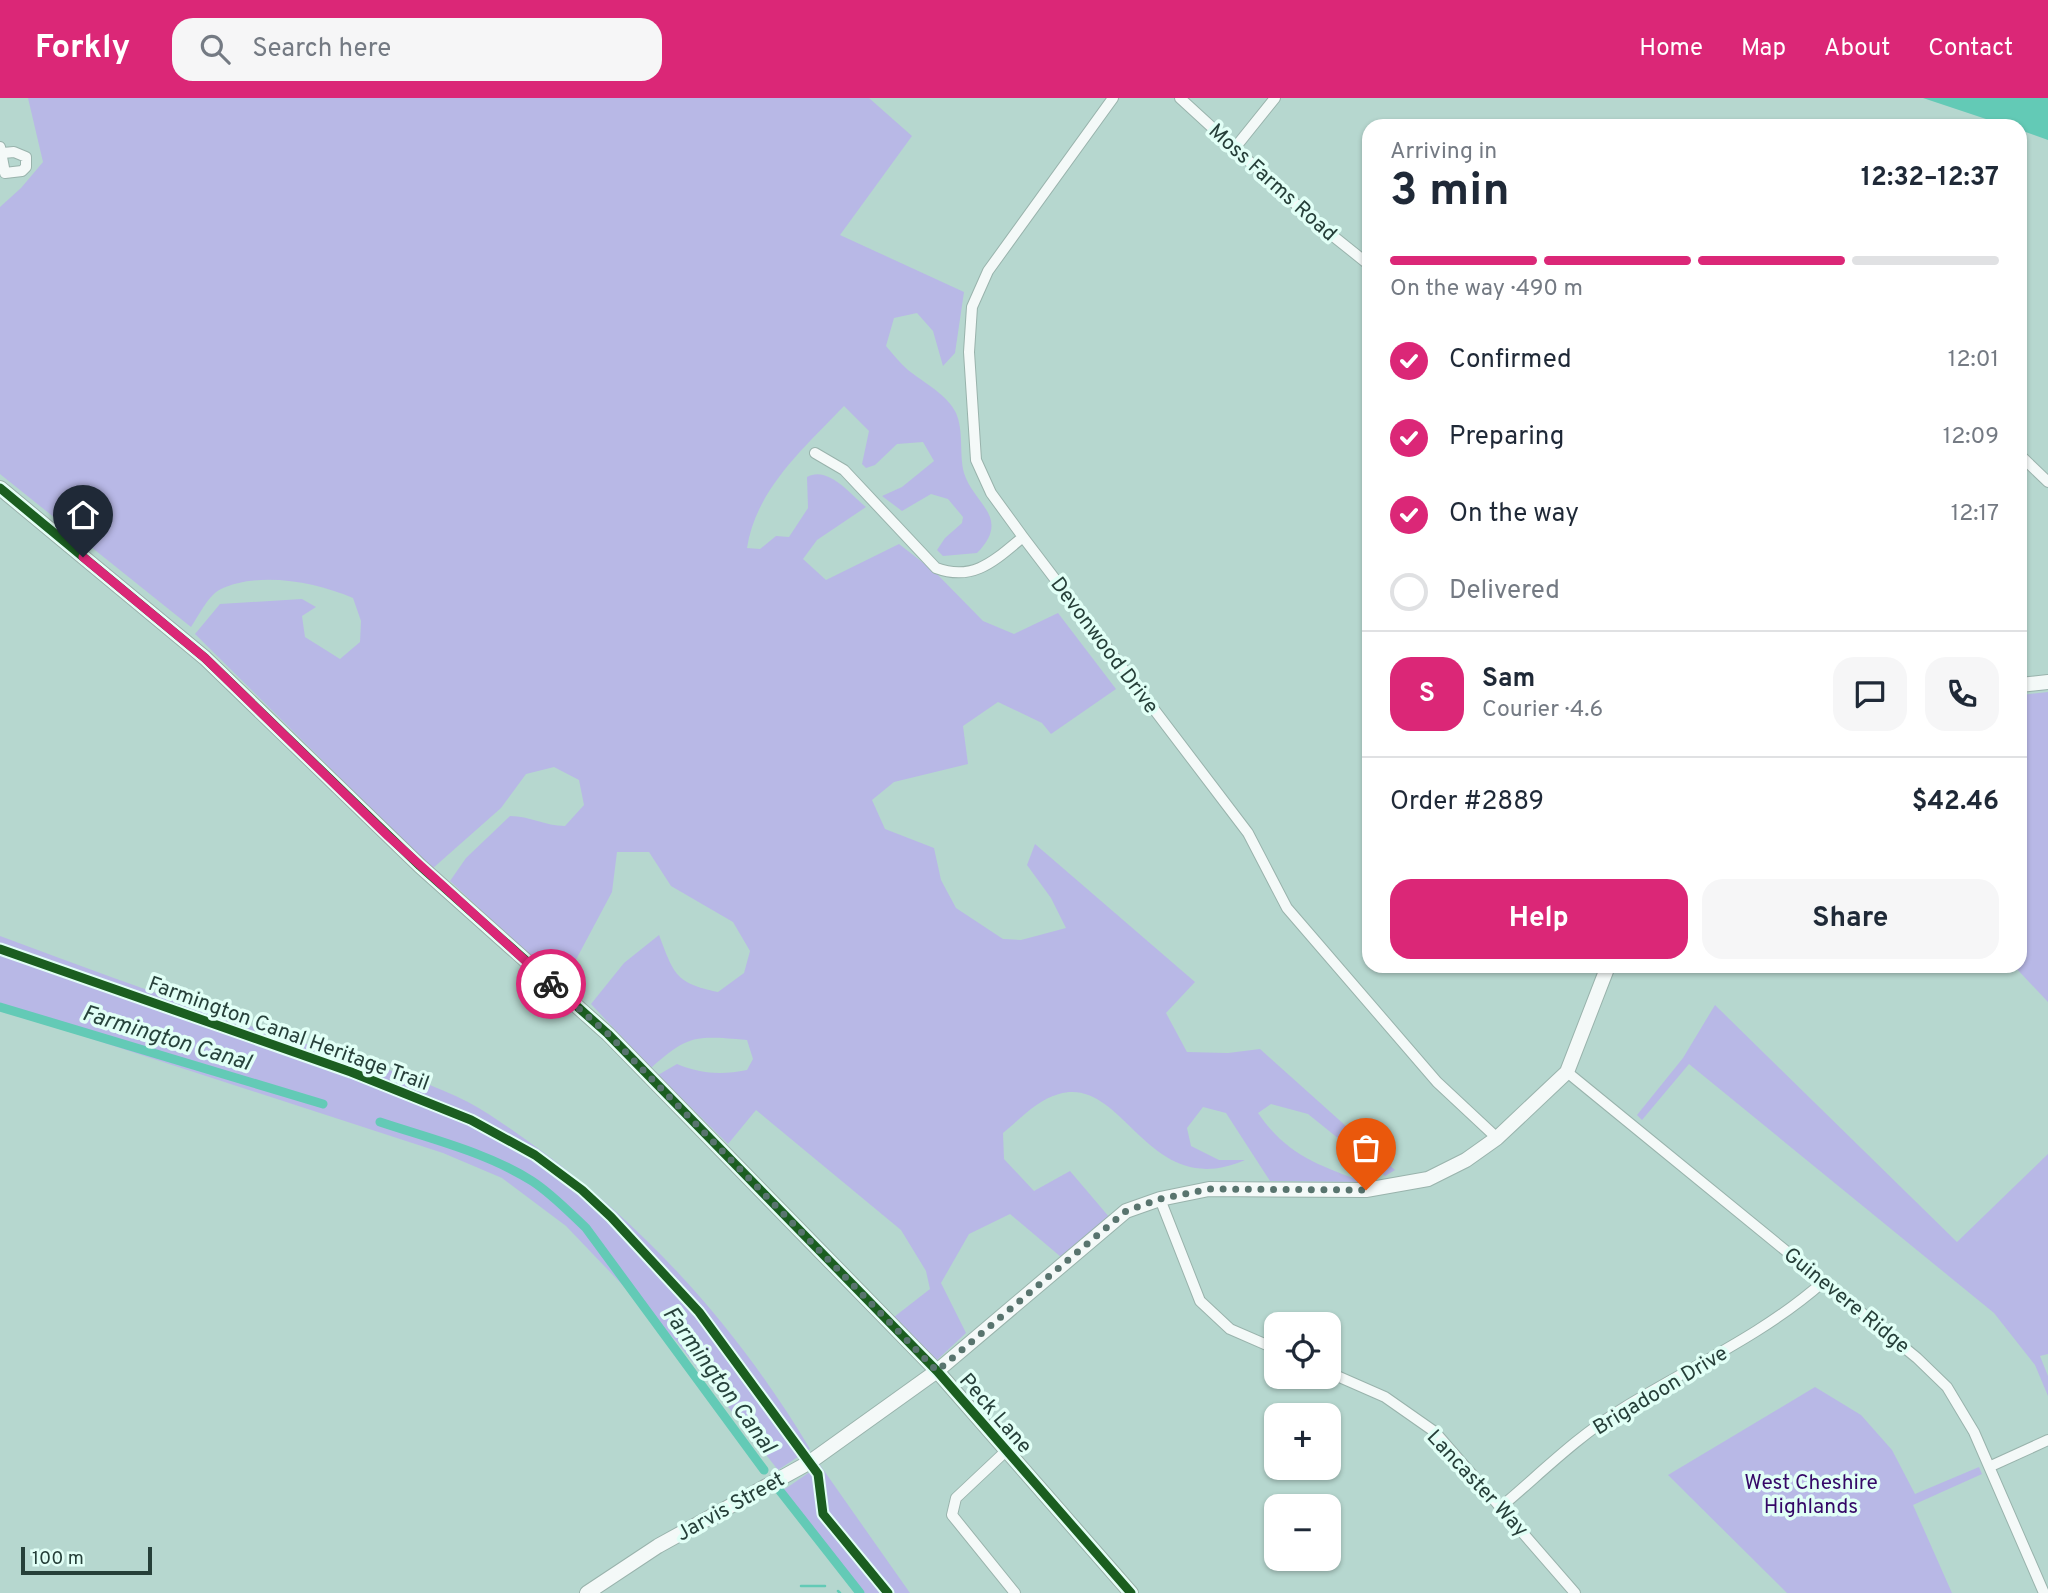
<!DOCTYPE html>
<html lang="en">
<head>
<meta charset="utf-8">
<style>
	:root { --surface:#fff; --page:#f6f6f7; --text:#1f2937; --muted:#747a83; --line:#e0e1e3; --accent:#db2777 }
	body { margin:0; font-family:Overpass,sans-serif; background:var(--page); color:var(--text); height:100vh; display:flex; flex-direction:column; font-size:26px; white-space:nowrap }
	* { box-sizing:border-box; margin:0 }
	p { font-size:23px; color:var(--muted) }
	.icon { flex:none; width:38px; height:38px; fill:none; stroke:currentColor; stroke-width:2; stroke-linecap:round; stroke-linejoin:round }
	.map { position:relative; flex:1; overflow:hidden }
	.panel { position:absolute; left:1362px; top:21px; width:665px; height:854px; display:flex; flex-direction:column; background:var(--surface); border-radius:21px; box-shadow:0 2px 5px #0004 }
	.panel>* { flex:none }
	.controls { position:absolute; left:1264px; top:1214px; display:grid; gap:14px }
	.controls a { display:grid; place-items:center; width:77px; height:77px; border-radius:14px; background:var(--surface); box-shadow:0 2px 5px #0004; font-size:35px }
	.scale { position:absolute; left:21px; bottom:18px; width:131px; box-sizing:border-box; padding-left:7px; border:4px solid #263f39; border-top:0; font-size:19px; line-height:24px; white-space:nowrap; color:#263f39; -webkit-text-stroke:5px #e1fff6; paint-order:stroke }
	.pin { position:absolute; display:grid; place-items:center; width:60px; height:60px; color:#fff; margin:-72px -30px; border-radius:50% 50% 50% 0; rotate:-45deg; box-shadow:0 0 7px #0007 }
	.pin .icon { rotate:45deg }
	.courier { position:absolute; display:grid; place-items:center; width:70px; height:70px; margin:-35px; border:5px solid #db2777; border-radius:50%; background:#fff; color:#222; box-shadow:0 2px 9px #0007 }
	.head em { font-style:normal; font-weight:700 }
	.head div { display:flex; flex-direction:column-reverse }
	.head { display:flex; align-items:center; justify-content:space-between; height:119px; padding:0 28px }
	h1 { font-size:46px; font-weight:700; line-height:52px }
	.bar { display:grid; grid-template-columns:repeat(4,1fr); gap:10px 7px; align-content:center; height:84px; padding:0 28px }
	.bar i { height:9px; border-radius:5px; background:var(--line) }
	.bar .selected { background:var(--accent) }
	.bar p { grid-column:span 4 }
	.line { display:flex; align-items:center; gap:18px; padding:0 28px; border-top:2px solid var(--line) }
	.line div { flex:1 }
	.round { display:grid; place-items:center; flex:none; width:74px; height:74px; border-radius:21px; background:var(--page) }
	ol { padding:0 28px; list-style:none }
	li { display:flex; align-items:center; gap:21px; height:77px }
	li p { margin-inline-start:auto }
	li .icon { padding:7px; border-radius:50%; background:var(--accent); color:#fff; stroke-width:4 }
	li:last-child { color:var(--muted) }
	li i { width:38px; height:38px; border:4px solid var(--line); border-radius:50% }
	.button { display:flex; gap:14px; margin-top:auto; padding:14px 28px }
	.button a { flex:1; height:80px; border-radius:21px; background:var(--accent); color:#fff; font-size:28px; font-weight:700; line-height:80px; text-align:center }
	.button a+a { background:var(--page); color:var(--text) }
	header { display:flex; align-items:center; gap:42px; box-sizing:border-box; height:98px; padding:0 35px; background:var(--accent); color:#fff }
	header strong { font-size:33px }
	nav { display:flex; gap:38px; margin-inline-start:auto; font-size:24px }
	.search { width:490px; height:63px; background:var(--page); display:flex; align-items:center; gap:18px; box-sizing:border-box; padding:0 24px; border-radius:21px; color:var(--muted); font-size:26px }
	.map>svg:first-child { display:block }
	.green { fill:#b8b8e6 }
	.water { fill:#63cab6 }
	.lines { fill:none; stroke-linecap:round; stroke-linejoin:round }
	.stream { stroke:#63cab6; stroke-width:2.5 }
	.canal { stroke:#63cab6; stroke-width:9 }
	.street-casing { stroke:#99b3ac; stroke-width:12 }
	.secondary-casing { stroke:#99b3ac; stroke-width:16 }
	.street { stroke:#f4f9f8; stroke-width:10 }
	.secondary { stroke:#f4f9f8; stroke-width:14 }
	.cycleway-casing { stroke:#e1fff6; stroke-width:13 }
	.cycleway { stroke:#1b5e20; stroke-width:9 }
	.done { stroke:#58746e; stroke-width:7; stroke-dasharray:0 12.6 }
	.route { stroke:#db2777; stroke-width:9 }
	.labels { text-anchor:middle; stroke-width:7; stroke-linejoin:round; paint-order:stroke }
	.street-label { font-size:21px; fill:#263f39; stroke:#e1fff6 }
	.park-label { font-size:21px; fill:#350867; stroke:#e1fff6 }
	.water-label { font-size:23px; font-style:italic; fill:#27433c; stroke:#e1fff6 }
</style>
</head>
<body>
<header>
<strong>Forkly</strong>
<div class="search"><svg class="icon" aria-label="search" viewBox="0 0 24 24"><circle cx="10" cy="10" r="6"/><path d="M15 15l6 6"/></svg>Search here</div>
<nav><a>Home</a><a>Map</a><a>About</a><a>Contact</a></nav>
</header>
<div class="map">
<svg width="2048" height="1495" viewBox="0 0 2048 1495">
	<rect width="100%" height="100%" fill="#b6d7cf"/>
	<path class="green" d="M28,0H869L912,38L840,137L964,194L955,255L943,268L933,233L917,215L894,220L886,248C893,256 900,265 908,272C923,284 948,297 956,315C964,333 959,357 964,375C974,407 1012,419 977,455L943,458L937,452L945,440L962,425L963,419L948,401L931,396L902,413L882,398L902,389L934,363L923,344L897,346L875,367L866,370L862,366L869,333L844,308C805,349 756,391 747,450L760,451L776,438L789,439L808,410L807,379C828,367 851,397 866,409L817,442L803,461L826,482L899,446L935,474L983,523L1014,536L1058,515L1116,591L1051,636L1042,625L998,604L963,628L968,666L894,684L872,702L885,731L934,750L941,782L956,810L1003,841L1021,842L1066,830L1051,800L1027,767L1035,746L1195,884L1166,915L1187,954L1228,955L1260,951L1395,1072L1385,1078L1308,1016L1271,1006L1258,1015C1287,1057 1318,1067 1364,1084L1270,1083L1226,1015L1203,1009L1187,1030L1191,1048L1219,1062H1245C1147,1105 1125,977 1059,996C1037,1002 1020,1021 1003,1035L1004,1061L1034,1093L1070,1073L1110,1120L1061,1159L1010,1116L969,1136L941,1185L966,1235L937,1262L894,1219L930,1191L926,1173L901,1132L756,1012L728,1046L658,977L677,966C701,976 722,977 747,972L753,961L747,942C696,938 689,936 651,970L591,906L624,865L659,837C674,876 675,885 718,894L744,875L750,853L733,824L671,788L649,754H617L612,794L562,888L450,783L466,760L510,718C530,718 545,728 565,728L584,707L579,682L554,669L526,676L501,710L432,771L195,536L220,506L302,501L316,509L302,518L305,539L340,561L360,544L361,523L353,500C316,484 259,473 221,491C209,496 198,519 191,529L0,376V109L21,90L43,64Z
		M2048,594V904L2014,868H2020V597Z
		M0,838C89,871 178,904 269,934C335,956 406,973 468,1004C494,1018 519,1037 543,1054C652,1135 740,1234 810,1351L778,1372L677,1244L566,1128L502,1080L443,1055L0,911Z
		M1715,907L1957,1144L2048,1056V1256L2040,1258L2048,1278V1298L2035,1267L1994,1215L1689,966L1642,1022L1637,1017L1683,960Z
		M1815,1289L1861,1317L1892,1352L1915,1396L1979,1369L1982,1376L1913,1407L1952,1495H1787L1668,1377Z
		M820,1367L910,1495H864L815,1435L807,1432L782,1393Z"/>
	<path class="water" d="M1923,0H2048V42L2020,32V28H2007Z"/>
	<g class="lines">
		<path class="stream" d="M801,1488H825
			M838,1493L840,1495"/>
		<path class="canal" d="M0,909L323,1006
			M380,1024C431,1041 486,1054 532,1083C552,1096 569,1114 586,1130L764,1372
			M780,1393L860,1495"/>
		<g class="street-casing">
			<path id="street" d="M1113,0L988,173L972,209L969,254L976,362L991,395L1023,439L1248,735L1287,810L1437,984L1497,1040
				M1180,0L1313,122L1368,166
				M0,49L5,75L22,73L26,69V59L14,54L3,55
				M1234,51L1275,0
				M815,355L844,372L936,470C974,484 995,462 1023,439
				M2020,357L2048,384
				M1567,974L1917,1260L1947,1289L1974,1334L2044,1495
				M1160,1101L1200,1203L1230,1231L1276,1251
				M1328,1274L1385,1299L1435,1334L1575,1495
				M1006,1353L956,1400L952,1417L1015,1495
				M1991,1368L2048,1342
				M1502,1408C1541,1375 1578,1338 1622,1311C1690,1269 1763,1237 1823,1184"/>
		</g>
		<g class="secondary-casing">
			<path id="secondary" d="M0,390L205,560L420,768L608,936L937,1273L1131,1495
				M2020,587L2048,584
				M587,1495L658,1448L810,1364L937,1273L1126,1113L1160,1101L1209,1091L1366,1092L1428,1081L1466,1062L1497,1040L1567,974L1608,868"/>
		</g>
		<use href="#street" class="street"/>
		<use href="#secondary" class="secondary"/>
		<g class="cycleway-casing">
			<path id="cycleway" d="M0,390L205,560L420,768L608,936L937,1273L1131,1495
				M0,851L351,974L471,1022L535,1057L582,1092L611,1119L699,1214L818,1376L823,1416L888,1495"/>
		</g>
		<use href="#cycleway" class="cycleway"/>
	</g>
	<g class="lines">
		<path class="done" d="M551,886L608,936L937,1273L1126,1113L1160,1101L1209,1091L1366,1092"/>
		<path class="route" d="M83,459L205,560L388,738L551,886"/>
	</g>
	<g class="labels">
		<g class="street-label">
			<text transform="translate(1273 84) rotate(42)" y="7">Moss Farms Road</text>
			<text transform="translate(1105 547) rotate(53)" y="7">Devonwood Drive</text>
			<text transform="translate(289 935) rotate(20)" y="7">Farmington Canal Heritage Trail</text>
			<text transform="translate(1847 1202) rotate(39)" y="7">Guinevere Ridge</text>
			<text transform="translate(1660 1292) rotate(-31)" y="7">Brigadoon Drive</text>
			<text transform="translate(996 1315) rotate(49)" y="7">Peck Lane</text>
			<text transform="translate(1478 1385) rotate(47)" y="7">Lancaster Way</text>
			<text transform="translate(730 1408) rotate(-29)" y="7">Jarvis Street</text>
		</g>
		<g class="park-label">
			<text x="1811" y="1391">West Cheshire<tspan x="1811" dy="24">Highlands</tspan></text>
		</g>
		<g class="water-label">
			<text transform="translate(167 939) rotate(17)" y="8">Farmington Canal</text>
			<text transform="translate(720 1281) rotate(54)" y="8">Farmington Canal</text>
		</g>
	</g>
</svg>
<div class="controls">
<a><svg class="icon" aria-label="locate" viewBox="0 0 24 24"><circle cx="12" cy="12" r="6"/><path d="M12 2v4M12 18v4M2 12h4M18 12h4"/></svg></a>
<a>+</a>
<a>−</a>
</div>
<div class="scale">100 m</div>
<div class="pin" style="left:1366px;top:1092px;background:#ea580c"><svg class="icon" aria-label="bag" viewBox="0 0 24 24"><path d="M5 8h14l-1 12H6zM9 8a3 3 0 0 1 6 0"/></svg></div>
<div class="pin" style="left:83px;top:459px;background:#1f2937"><svg class="icon" aria-label="home" viewBox="0 0 24 24"><path d="M3 11l9-7 9 7M6 9v11h12V9"/></svg></div>
<div class="courier" style="left:551px;top:886px"><svg class="icon" aria-label="bike" viewBox="0 0 24 24"><circle cx="6" cy="16" r="4"/><circle cx="18" cy="16" r="4"/><path d="M6 16l4-8h5l3 8M10 8l3 8H6M13 5h3"/></svg></div>
<section class="panel">
<div class="head"><div><h1>3 min</h1><p>Arriving in</p></div><em>12:32–12:37</em></div>
<div class="bar"><i class="selected"></i><i class="selected"></i><i class="selected"></i><i></i><p>On the way · 490 m</p></div>
<ol>
<li><svg class="icon" aria-label="check" viewBox="0 0 24 24"><path d="M5 12l5 5 9-10"/></svg>Confirmed<p>12:01</p></li>
<li><svg class="icon" aria-label="check" viewBox="0 0 24 24"><path d="M5 12l5 5 9-10"/></svg>Preparing<p>12:09</p></li>
<li><svg class="icon" aria-label="check" viewBox="0 0 24 24"><path d="M5 12l5 5 9-10"/></svg>On the way<p>12:17</p></li>
<li><i></i>Delivered</li>
</ol>
<div class="line" style="height:126px"><b class="round" style="background:var(--accent);color:#fff">S</b><div><b>Sam</b><p>Courier · 4.6</p></div><a class="round"><svg class="icon" aria-label="chat" viewBox="0 0 24 24"><path d="M4 5h16v11H9l-5 4z"/></svg></a><a class="round"><svg class="icon" aria-label="phone" viewBox="0 0 24 24"><path d="M5 4h4l2 5-3 2q2 4 5 5l2-3 5 2v4C11 20 4 13 5 4z"/></svg></a></div>
<div class="line" style="height:91px"><div>Order #2889</div><b>$42.46</b></div>
<div class="button"><a>Help</a><a>Share</a></div>
</section>
</div>
</body>
</html>
